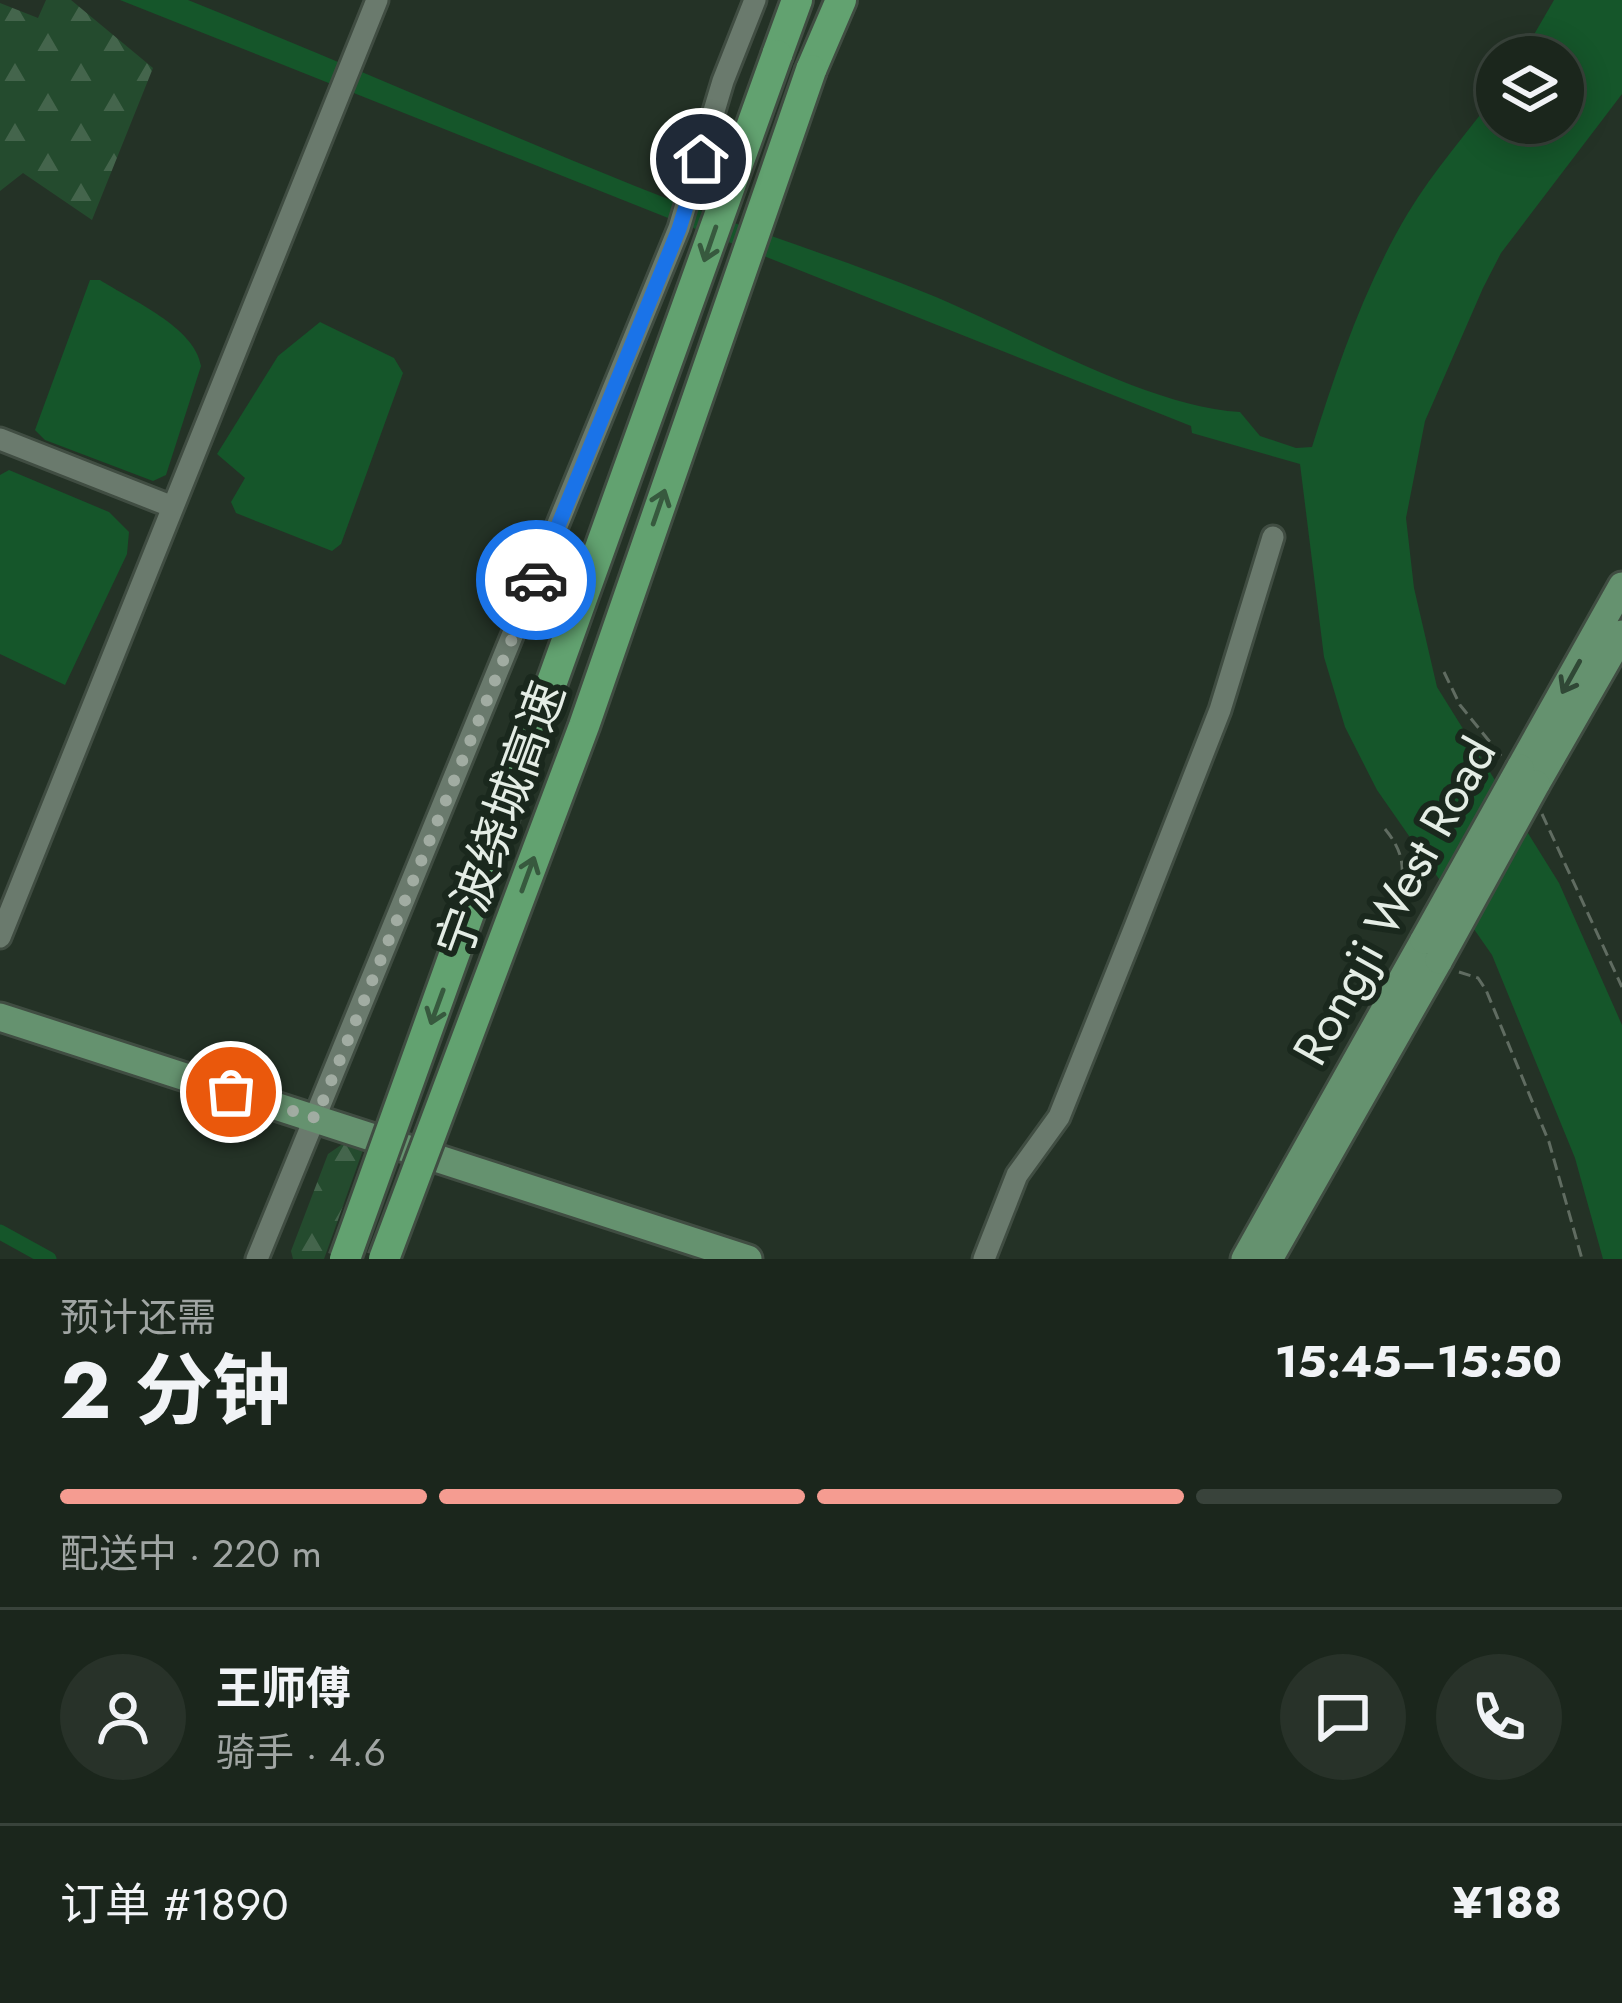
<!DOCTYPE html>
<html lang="zh">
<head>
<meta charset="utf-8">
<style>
	:root { --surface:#1b261c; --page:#283229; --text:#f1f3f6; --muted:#a0a5a3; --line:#39433b; --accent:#f59c91 }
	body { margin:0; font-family:Jost,"Noto Sans SC",sans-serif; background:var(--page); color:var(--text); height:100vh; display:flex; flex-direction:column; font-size:45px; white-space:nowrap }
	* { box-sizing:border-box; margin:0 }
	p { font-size:39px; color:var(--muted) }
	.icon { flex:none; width:66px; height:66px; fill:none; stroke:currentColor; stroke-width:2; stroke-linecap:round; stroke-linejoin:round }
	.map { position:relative; height:1259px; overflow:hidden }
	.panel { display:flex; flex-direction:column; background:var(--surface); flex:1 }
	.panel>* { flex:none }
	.controls { position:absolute; left:1476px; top:36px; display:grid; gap:24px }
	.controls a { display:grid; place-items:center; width:108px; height:108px; border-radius:50%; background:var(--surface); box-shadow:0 6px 30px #0003,0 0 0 3px var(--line); font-size:60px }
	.pin { position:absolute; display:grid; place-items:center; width:102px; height:102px; color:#fff; margin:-51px; border:6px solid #fff; border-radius:50%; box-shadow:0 3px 12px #0007 }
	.courier { position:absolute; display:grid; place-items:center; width:120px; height:120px; margin:-60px; border:9px solid #1a73e8; border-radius:50%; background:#fff; color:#222; box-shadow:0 3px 15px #0007 }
	.summary em { font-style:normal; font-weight:700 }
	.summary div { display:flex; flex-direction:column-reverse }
	.summary { display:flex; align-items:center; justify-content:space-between; height:204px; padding:0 60px }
	h1 { font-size:78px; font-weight:700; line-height:90px }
	.bar { display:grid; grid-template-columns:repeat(4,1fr); gap:18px 12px; align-content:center; height:144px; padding:0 60px }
	.bar i { height:15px; border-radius:9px; background:var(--line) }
	.bar .current { background:var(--accent) }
	.bar p { grid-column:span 4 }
	.line { display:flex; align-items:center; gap:30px; padding:0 60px; border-top:3px solid var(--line) }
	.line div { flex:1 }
	.round { display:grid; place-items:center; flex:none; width:126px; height:126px; border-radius:63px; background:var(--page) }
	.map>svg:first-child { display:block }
	.forest { fill:url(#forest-firs) }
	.water { fill:#15562a }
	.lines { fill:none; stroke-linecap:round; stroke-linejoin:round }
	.canal { stroke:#15562a; stroke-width:15 }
	.minor-casing { stroke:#404d42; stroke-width:27 }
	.major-casing { stroke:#404d42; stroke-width:33 }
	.highway-casing { stroke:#404d42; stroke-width:36 }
	.path { stroke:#606c61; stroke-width:3; stroke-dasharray:12 6; stroke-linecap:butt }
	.minor { stroke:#6a7a6d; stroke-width:21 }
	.major { stroke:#65926f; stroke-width:27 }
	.highway { stroke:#62a270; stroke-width:30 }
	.major-bridge-casing { stroke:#404d42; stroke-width:33; stroke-linecap:butt }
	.highway-bridge-casing { stroke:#404d42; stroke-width:36; stroke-linecap:butt }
	.major-bridge { stroke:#65926f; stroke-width:27 }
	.highway-bridge { stroke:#62a270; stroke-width:30 }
	.oneway { stroke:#37593e }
	.oneway2 { stroke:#304836 }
	.done { stroke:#a1aca2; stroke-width:12; stroke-dasharray:0 21.6 }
	.route { stroke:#1a73e8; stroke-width:15 }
	.labels { text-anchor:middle; stroke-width:12; stroke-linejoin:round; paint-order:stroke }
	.street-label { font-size:48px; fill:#e4ede5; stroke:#1a281d }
</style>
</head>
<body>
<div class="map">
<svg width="1622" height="1259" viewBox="0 0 1622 1259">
	<defs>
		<pattern id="forest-firs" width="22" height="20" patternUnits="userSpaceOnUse" patternTransform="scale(3)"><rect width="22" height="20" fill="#244b2e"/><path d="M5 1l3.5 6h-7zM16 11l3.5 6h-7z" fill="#44654c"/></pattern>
	</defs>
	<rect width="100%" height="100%" fill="#243226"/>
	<path class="forest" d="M46,0H71L153,68L92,220L23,173L0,191V3L38,18Z
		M344,1143L363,1150L324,1259H293L291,1251L328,1154Z"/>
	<path class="water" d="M120,0H188C337,60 485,125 635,186C730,224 830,254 926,293C1016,329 1146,407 1240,412L1260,436L1296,448L1312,447C1337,367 1365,285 1408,213C1434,170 1467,133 1497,93V123H1563V57H1521L1554,0H1622V94L1501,253L1483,288L1425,421L1406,518L1414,588L1437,687L1559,883L1622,1025V1259H1603L1575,1158L1492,955L1377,790L1345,727L1324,657L1300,464L1192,433L1191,426Z
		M90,280H100C131,300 195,327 201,366L166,475L153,481L45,440L35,430Z
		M320,322L394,358L403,373L341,544L332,551L236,513L231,502L245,478L217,454L278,356Z
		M9,470L109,512L129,532L127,554L65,685L0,654V475Z"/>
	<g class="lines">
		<path class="canal" d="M0,1232L49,1259"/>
		<g class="minor-casing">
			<path id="minor" d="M0,439L173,507
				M0,937L377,0
				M257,1259L679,228L723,81L755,0
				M984,1259L1017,1175L1059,1117L1135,927L1220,710L1273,537"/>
		</g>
		<g class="major-casing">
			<path id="major" d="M1520,768L1622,586
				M1536,784L1622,634
				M0,1017L748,1259
				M1245,1259L1424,940
				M1269,1259L1439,960"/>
		</g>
		<g class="highway-casing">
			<path id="highway" d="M777,55L797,0
				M811,70L841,0"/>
		</g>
		<path class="path" d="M1444,672L1460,705L1502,757
			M1542,814L1622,987
			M1385,829C1417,868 1390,880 1413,913
			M1459,972L1478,978L1486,990L1549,1142L1582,1259"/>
		<use href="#minor" class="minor"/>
		<use href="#major" class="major"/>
		<use href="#highway" class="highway"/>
		<g class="major-bridge-casing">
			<path id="major-bridge" d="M1424,940L1520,768
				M1439,960L1536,784"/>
		</g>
		<g class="highway-bridge-casing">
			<path id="highway-bridge" d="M345,1259L777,55
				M384,1259L584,726L811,70"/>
		</g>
		<use href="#major-bridge" class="major-bridge"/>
		<use href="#highway-bridge" class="highway-bridge"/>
	</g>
	<defs><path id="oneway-shaft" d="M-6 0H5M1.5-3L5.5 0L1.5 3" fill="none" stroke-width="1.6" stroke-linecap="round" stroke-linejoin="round" transform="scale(3)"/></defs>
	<g class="oneway">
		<use href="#oneway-shaft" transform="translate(710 244) rotate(109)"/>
		<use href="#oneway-shaft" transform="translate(659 507) rotate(-71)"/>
		<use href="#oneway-shaft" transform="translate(528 874) rotate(-70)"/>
		<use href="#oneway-shaft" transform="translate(437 1007) rotate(110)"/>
	</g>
	<use class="oneway2" href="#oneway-shaft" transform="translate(1571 677) rotate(119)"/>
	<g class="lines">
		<path class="done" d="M231,1092L316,1118L536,580"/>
		<path class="route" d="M536,580L679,229L701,159"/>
	</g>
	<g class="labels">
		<g class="street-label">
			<text transform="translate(500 819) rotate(-70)" y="17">宁波绕城高速</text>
			<text transform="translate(1394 901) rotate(-61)" y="17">Rongji West Road</text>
		</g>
	</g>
</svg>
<div class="controls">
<a><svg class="icon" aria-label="layers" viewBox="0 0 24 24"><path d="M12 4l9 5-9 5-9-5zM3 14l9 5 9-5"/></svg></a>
</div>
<div class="pin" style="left:231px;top:1092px;background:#ea580c"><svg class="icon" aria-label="bag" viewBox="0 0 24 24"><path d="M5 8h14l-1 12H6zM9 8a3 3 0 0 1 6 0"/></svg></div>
<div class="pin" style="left:701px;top:159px;background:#1f2937"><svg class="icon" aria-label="home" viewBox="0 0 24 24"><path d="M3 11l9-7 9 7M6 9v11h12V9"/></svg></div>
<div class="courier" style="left:536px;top:580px"><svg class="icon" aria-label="car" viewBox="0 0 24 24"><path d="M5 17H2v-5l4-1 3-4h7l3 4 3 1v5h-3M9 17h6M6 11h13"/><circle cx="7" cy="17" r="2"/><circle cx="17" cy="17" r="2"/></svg></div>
</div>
<section class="panel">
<div class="summary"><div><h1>2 分钟</h1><p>预计还需</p></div><em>15:45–15:50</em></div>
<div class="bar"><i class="current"></i><i class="current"></i><i class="current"></i><i></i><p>配送中 · 220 m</p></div>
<div class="line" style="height:216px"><a class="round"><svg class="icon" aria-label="person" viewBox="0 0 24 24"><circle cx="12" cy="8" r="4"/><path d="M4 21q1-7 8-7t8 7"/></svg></a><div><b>王师傅</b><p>骑手 · 4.6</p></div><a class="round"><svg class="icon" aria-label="chat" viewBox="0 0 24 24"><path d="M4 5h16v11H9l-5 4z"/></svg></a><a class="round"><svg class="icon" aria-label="phone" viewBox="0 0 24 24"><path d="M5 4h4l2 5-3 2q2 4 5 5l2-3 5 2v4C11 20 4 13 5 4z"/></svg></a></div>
<div class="line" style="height:156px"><div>订单 #1890</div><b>¥188</b></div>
</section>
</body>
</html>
